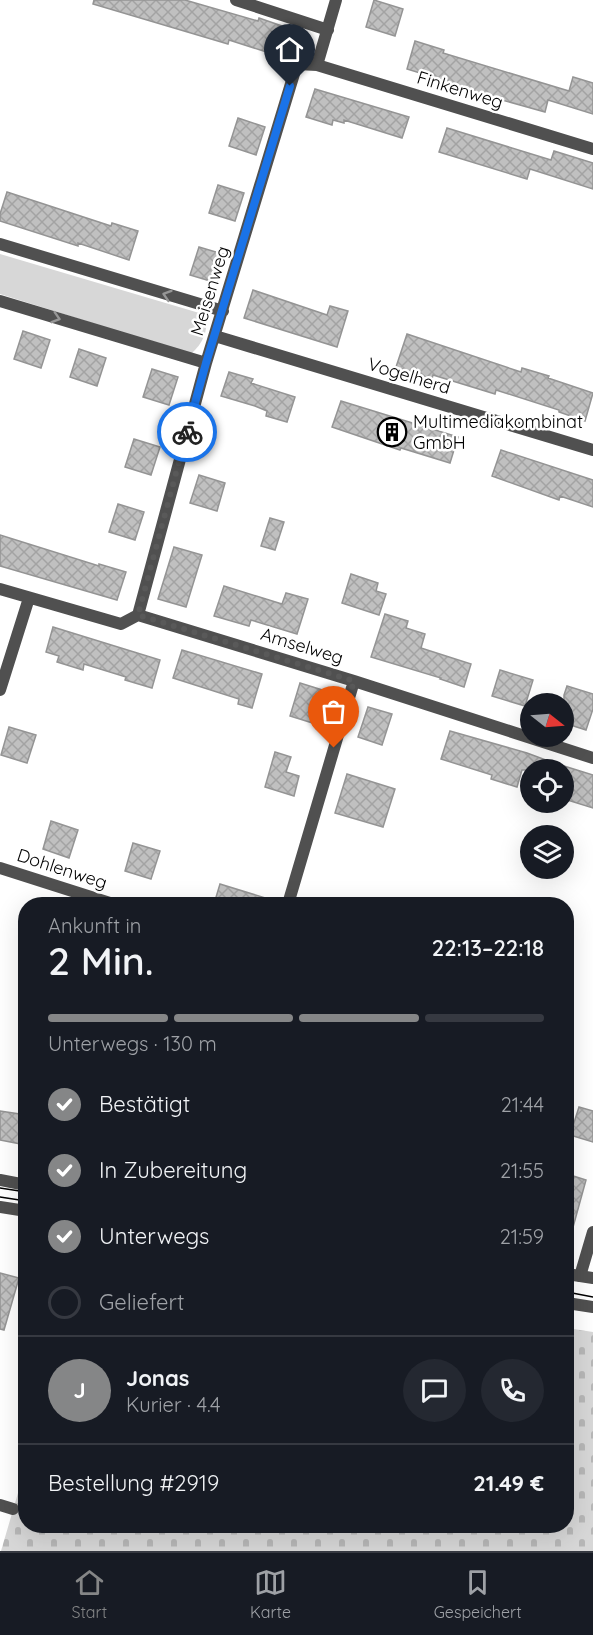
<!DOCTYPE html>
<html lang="de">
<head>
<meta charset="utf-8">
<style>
	:root { --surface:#171b24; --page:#242831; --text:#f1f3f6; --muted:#9ea1a6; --line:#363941; --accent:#858687 }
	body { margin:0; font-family:Quicksand,sans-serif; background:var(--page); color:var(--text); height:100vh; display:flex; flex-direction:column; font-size:22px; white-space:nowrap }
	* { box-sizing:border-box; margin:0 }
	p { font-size:20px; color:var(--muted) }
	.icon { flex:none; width:33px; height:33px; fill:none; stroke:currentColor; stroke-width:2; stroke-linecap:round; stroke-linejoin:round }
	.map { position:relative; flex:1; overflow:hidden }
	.side { position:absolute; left:18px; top:897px; width:556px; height:636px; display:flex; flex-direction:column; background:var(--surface); border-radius:24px; box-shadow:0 6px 24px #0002 }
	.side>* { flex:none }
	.needle { width:39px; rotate:107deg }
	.tools { position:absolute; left:520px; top:693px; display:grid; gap:12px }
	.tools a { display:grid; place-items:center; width:54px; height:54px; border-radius:50%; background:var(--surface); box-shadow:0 6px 24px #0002; font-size:30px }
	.pin { position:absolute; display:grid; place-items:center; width:51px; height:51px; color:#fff; margin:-62px -26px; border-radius:50% 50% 50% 0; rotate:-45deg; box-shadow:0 0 6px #0007 }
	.pin .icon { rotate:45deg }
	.courier { position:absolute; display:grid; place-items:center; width:60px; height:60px; margin:-30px; border:4px solid #1a73e8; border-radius:50%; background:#fff; color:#222; box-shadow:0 2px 8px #0007 }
	.headline em { font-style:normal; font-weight:600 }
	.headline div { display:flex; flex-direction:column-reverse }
	.headline { display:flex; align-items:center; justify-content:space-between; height:102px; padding:0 30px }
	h1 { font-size:39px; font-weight:600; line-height:45px }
	.bar { display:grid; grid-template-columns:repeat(4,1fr); gap:9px 6px; align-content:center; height:72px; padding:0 30px }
	.bar i { height:8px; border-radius:4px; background:var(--line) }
	.bar .current { background:var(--accent) }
	.bar p { grid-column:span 4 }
	.line { display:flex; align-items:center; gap:15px; padding:0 30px; border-top:2px solid var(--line) }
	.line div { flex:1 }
	.round { display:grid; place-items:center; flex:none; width:63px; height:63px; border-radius:32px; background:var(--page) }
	ol { padding:0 30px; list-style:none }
	li { display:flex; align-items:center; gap:18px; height:66px }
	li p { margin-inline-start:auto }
	li .icon { padding:6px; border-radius:50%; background:var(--accent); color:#fff; stroke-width:4 }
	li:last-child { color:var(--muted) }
	li i { width:33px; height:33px; border:3px solid var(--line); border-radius:50% }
	.tabs { display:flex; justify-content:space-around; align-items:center; height:84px; border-top:2px solid var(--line); background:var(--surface); font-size:16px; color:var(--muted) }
	.tabs a { display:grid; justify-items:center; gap:3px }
	.tabs .current { color:var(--accent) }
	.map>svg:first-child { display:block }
	.green { fill:#d7d7d7 }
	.cemetery { fill:url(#cemetery-stones) }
	.building { fill:url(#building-cross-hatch); stroke:#949494; stroke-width:1.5 }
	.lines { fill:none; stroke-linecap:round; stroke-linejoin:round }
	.minor { stroke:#505050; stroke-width:12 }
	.tertiary { stroke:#505050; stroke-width:12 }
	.tram { stroke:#000; stroke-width:1.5 }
	.oneway { stroke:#969696 }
	.done { stroke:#595959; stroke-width:6; stroke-dasharray:0 10.8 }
	.route { stroke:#1a73e8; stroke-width:8 }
	.labels { text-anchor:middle; stroke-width:5; stroke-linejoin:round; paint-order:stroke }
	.street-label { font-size:18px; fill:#000; stroke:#fff }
	.poi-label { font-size:18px; fill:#000; stroke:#fff; text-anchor:start }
</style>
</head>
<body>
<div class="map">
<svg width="593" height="1551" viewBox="0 0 593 1551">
	<defs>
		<pattern id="cemetery-stones" width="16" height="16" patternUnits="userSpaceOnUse" patternTransform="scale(1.5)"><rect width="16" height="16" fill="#d7d7d7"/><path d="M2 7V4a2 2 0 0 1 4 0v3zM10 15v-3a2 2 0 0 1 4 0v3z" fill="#b7b7b7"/></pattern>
		<pattern id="building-cross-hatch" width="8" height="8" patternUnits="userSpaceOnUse" patternTransform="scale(1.5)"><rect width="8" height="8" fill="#c0c0c0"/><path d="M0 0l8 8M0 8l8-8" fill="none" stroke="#a3a3a3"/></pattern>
	</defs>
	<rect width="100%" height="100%" fill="#fff"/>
	<path class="green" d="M0,254L206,315C208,332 203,343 191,354L0,294Z"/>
	<path class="cemetery" d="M567,1328L593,1332V1551H1L25,1469L26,1526H567Z"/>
	<path class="building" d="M94,0H185L258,21L259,18L285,27L276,55L229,40L228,44L93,4Z
		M374,0L403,9L395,36L366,27Z
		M415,41L444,50L443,53L569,91L573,77L593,83V114L548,100L545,112L456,87V84L407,69Z
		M315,89L409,117L402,138L344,120V123L333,120L332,125L306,117Z
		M238,118L265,127L256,155L229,146Z
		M447,128L551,160L554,151L593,163V189L530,169L527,179L439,152Z
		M218,185L244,193L235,221L209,213Z
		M7,192L111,226L112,223L138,231L129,260L78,243V246L0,221V214Z
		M199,247L226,255L217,283L190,275Z
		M253,290L327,315L330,306L348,311L337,347L244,318Z
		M23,331L50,340L41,368L14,359Z
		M407,334L521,372L522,368L549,376L548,378L593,393L585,421L559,412V410L496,390L495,394L433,375L432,379L396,367Z
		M79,349L106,358L97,386L70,377Z
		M152,369L178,377L169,405L143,397Z
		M229,372L253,379L251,383L295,397L287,422L266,416L267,411L255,406L221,396Z
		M341,401L458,437L450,463L401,448L400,450L332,427Z
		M134,439L160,447L151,475L125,467Z
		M501,450L593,480V507L560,496L559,500L492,476Z
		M199,475L225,483L217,511L190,503Z
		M118,504L144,512L135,540L109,532Z
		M270,518L284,522L275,550L261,546Z
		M0,535L99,566V564L126,572L117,600L0,566Z
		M174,547L202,555L186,607L158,599Z
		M351,574L378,583L376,591L386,594L379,615L342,603Z
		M224,586L282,604L286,593L308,599L297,634L251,620L249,626L214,616Z
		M385,614L408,621L406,628L425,634L421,648L471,664L464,687L440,679L441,678L371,657Z
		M53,627L160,660L152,688L125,680L126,677L84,664L83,670L57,662L59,656L46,652Z
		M182,650L262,674L252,708L238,704L239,699L173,678Z
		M500,670L533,680L525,706L492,696Z
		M300,683L329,692L319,725L290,716Z
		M567,686L593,694V709L586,730L564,723V695Z
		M368,707L392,714L382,745L358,737Z
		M9,727L36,735L27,763L1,755Z
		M450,731L527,753L562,766V770H522L517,787L491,779L492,775L441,759Z
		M275,752L291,757L286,772L299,776L294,796L265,787Z
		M564,766L593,775V808L564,799Z
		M347,774L395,789L383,827L335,813Z
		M51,821L78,830L69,858L43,849Z
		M133,843L160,851L151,879L125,871Z
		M220,884L275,901L274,904H214Z
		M579,1107L593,1111V1142L570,1135Z
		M0,1111L26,1115V1145L0,1140Z
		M567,1174L586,1180L572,1231L567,1230Z
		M0,1273L19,1278L4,1330L0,1329Z"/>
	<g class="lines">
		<path class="minor" d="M236,0L328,30
			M317,65L336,0
			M0,244L223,311
			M0,301L206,363
			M215,336L593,450
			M0,589L121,624L138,615L354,681L593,758
			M138,615L206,363L297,64L317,65L593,149
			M0,690L29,598
			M0,868L113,904
			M288,904L354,681
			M580,1276L593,1232
			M0,1505L13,1509"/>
		<path class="tertiary" d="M0,1180L26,1185
			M0,1207L26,1211
			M567,1274L593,1278
			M567,1303L593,1307"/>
		<path class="tram" d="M0,1188L26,1192
			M0,1197L26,1201
			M567,1292L593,1297"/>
	</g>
	<defs><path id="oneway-chevron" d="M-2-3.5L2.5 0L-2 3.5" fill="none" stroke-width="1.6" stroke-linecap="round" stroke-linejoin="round" transform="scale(1.5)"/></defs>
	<g class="oneway">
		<use href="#oneway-chevron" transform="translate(167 295) rotate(-163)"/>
		<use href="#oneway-chevron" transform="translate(56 318) rotate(17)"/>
	</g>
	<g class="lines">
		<path class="done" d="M187,432L138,615L354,681L334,748"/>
		<path class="route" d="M187,432L206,363L290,86"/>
	</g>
	<defs>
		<g id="building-ring" transform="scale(1.5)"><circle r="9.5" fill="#fff" stroke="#000" stroke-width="1.5"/><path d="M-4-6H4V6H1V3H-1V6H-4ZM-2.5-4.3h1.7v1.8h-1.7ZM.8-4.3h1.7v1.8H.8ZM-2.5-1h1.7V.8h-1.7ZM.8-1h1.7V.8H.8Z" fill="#000"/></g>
	</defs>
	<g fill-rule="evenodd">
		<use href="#building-ring" x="392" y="432"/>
	</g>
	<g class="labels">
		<g class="street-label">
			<text transform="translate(460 90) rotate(17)" y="6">Finkenweg</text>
			<text transform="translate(210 291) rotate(-73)" y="6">Meisenweg</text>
			<text transform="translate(409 376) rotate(17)" y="6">Vogelherd</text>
			<text transform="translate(302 646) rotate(17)" y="6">Amselweg</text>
			<text transform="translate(62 869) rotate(18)" y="6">Dohlenweg</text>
		</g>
		<g class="poi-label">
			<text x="413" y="428">Multimediakombinat<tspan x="413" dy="21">GmbH</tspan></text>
		</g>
	</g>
</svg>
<div class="tools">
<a><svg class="needle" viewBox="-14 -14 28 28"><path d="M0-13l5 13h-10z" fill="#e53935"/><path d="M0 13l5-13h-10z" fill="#9ea1a6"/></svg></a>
<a><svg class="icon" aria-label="locate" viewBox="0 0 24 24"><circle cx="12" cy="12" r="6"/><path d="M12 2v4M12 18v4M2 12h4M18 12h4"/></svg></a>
<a><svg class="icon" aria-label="layers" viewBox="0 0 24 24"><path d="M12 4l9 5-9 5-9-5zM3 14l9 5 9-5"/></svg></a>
</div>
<div class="pin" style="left:334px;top:748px;background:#ea580c"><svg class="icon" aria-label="bag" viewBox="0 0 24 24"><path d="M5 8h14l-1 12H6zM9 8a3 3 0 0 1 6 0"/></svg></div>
<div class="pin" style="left:290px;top:86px;background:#1f2937"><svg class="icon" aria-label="home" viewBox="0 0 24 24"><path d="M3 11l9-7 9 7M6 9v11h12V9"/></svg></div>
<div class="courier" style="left:187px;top:432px"><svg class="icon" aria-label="bike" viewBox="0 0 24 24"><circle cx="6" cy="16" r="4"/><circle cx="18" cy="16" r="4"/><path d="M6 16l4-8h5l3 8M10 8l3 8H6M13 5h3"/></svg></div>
<section class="side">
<div class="headline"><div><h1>2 Min.</h1><p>Ankunft in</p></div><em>22:13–22:18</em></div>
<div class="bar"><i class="current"></i><i class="current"></i><i class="current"></i><i></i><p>Unterwegs · 130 m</p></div>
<ol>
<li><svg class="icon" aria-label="check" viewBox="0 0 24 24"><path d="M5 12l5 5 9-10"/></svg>Bestätigt<p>21:44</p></li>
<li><svg class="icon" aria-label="check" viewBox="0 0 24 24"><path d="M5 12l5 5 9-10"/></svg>In Zubereitung<p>21:55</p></li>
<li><svg class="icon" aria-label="check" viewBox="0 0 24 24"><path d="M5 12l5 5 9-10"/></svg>Unterwegs<p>21:59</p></li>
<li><i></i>Geliefert</li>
</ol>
<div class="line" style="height:108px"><b class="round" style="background:var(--accent);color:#fff">J</b><div><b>Jonas</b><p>Kurier · 4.4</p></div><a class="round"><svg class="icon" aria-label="chat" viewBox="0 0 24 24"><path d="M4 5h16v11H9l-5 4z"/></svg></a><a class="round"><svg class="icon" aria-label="phone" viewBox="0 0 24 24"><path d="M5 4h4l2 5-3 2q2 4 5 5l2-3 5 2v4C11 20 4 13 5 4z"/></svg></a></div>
<div class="line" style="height:78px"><div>Bestellung #2919</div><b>21.49 €</b></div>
</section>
</div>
<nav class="tabs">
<a class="current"><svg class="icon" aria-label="home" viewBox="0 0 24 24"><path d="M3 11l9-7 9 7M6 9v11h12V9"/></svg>Start</a>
<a><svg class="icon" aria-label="map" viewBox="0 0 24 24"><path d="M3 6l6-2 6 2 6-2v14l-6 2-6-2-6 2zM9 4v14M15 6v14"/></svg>Karte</a>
<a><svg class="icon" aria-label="saved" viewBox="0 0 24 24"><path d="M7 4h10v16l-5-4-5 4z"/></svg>Gespeichert</a>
</nav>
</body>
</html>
